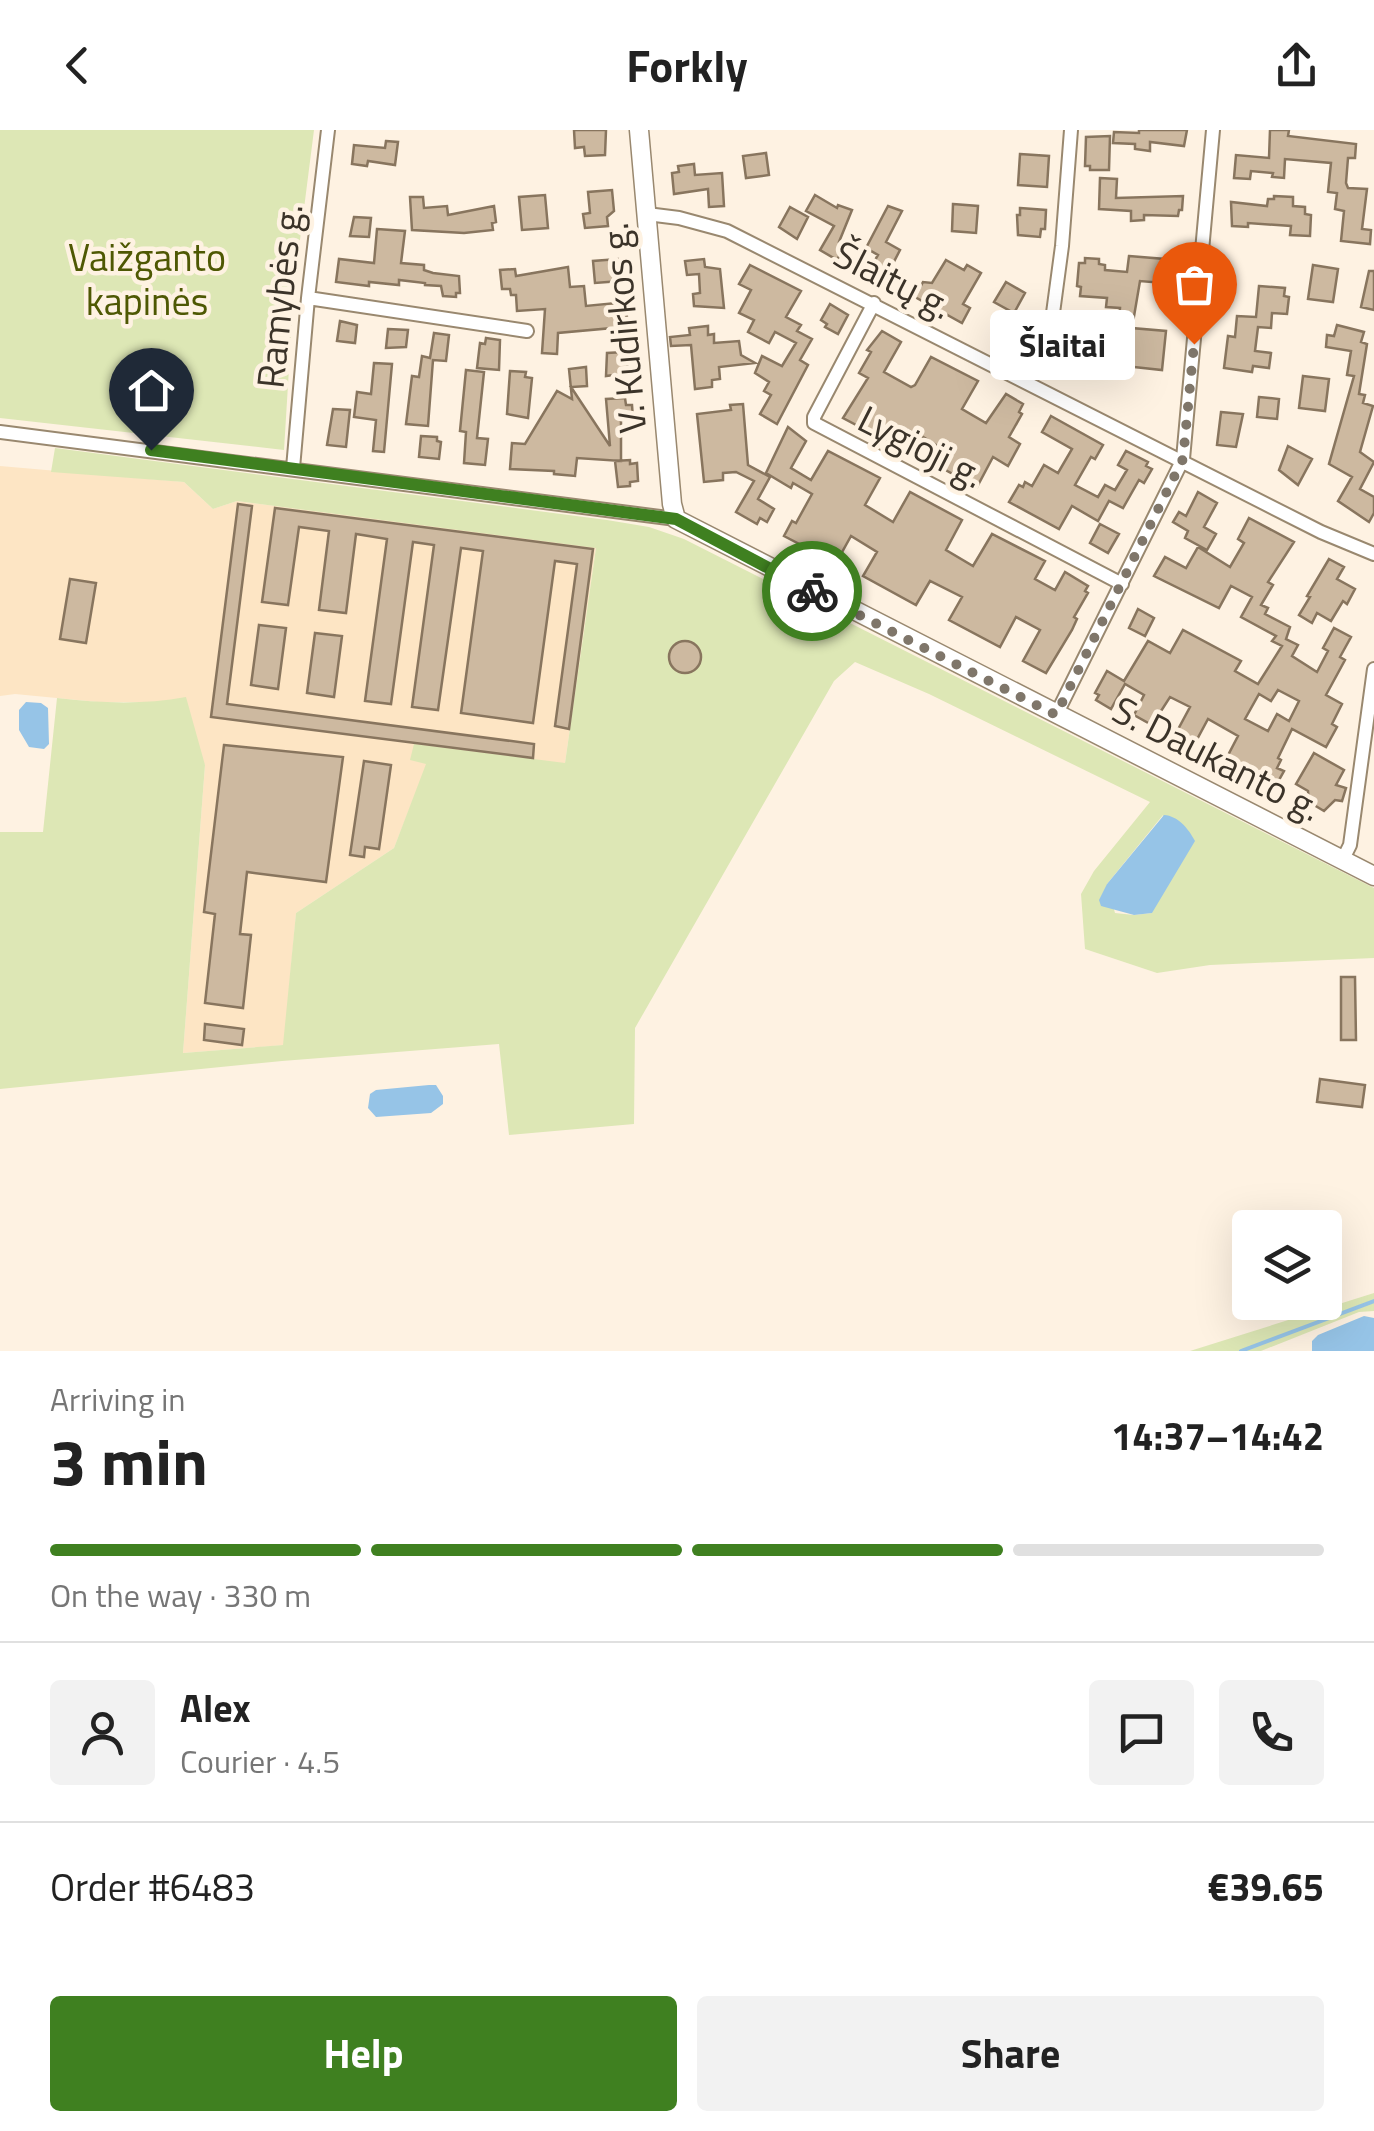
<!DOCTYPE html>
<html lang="en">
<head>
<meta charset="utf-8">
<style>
	:root { --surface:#fff; --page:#f2f2f2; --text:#222; --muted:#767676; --line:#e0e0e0; --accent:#3f8020 }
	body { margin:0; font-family:"Titillium Web",sans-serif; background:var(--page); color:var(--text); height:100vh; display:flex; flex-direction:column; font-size:38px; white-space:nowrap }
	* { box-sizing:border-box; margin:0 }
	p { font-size:32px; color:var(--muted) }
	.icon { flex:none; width:55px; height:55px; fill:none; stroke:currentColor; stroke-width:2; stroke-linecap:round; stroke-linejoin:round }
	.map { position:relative; height:1221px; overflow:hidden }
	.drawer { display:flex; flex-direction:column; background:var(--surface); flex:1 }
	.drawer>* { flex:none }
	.fabs { position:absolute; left:1232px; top:1080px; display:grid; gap:20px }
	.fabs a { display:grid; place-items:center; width:110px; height:110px; border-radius:10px; background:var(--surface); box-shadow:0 10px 40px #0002; font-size:50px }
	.pin { position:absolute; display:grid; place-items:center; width:85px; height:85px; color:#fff; margin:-102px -42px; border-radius:50% 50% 50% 0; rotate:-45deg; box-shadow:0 0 10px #0007 }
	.pin .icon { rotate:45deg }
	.courier { position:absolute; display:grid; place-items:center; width:100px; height:100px; margin:-50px; border:8px solid #3f8020; border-radius:50%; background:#fff; color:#222; box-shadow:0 2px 12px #0007 }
	.bubble { position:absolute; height:70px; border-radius:10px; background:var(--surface); box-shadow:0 10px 40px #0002; font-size:32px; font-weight:700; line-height:70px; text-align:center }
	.headline em { font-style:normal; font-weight:700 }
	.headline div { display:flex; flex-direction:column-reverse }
	.headline { display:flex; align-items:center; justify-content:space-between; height:170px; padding:0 50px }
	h1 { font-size:65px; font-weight:700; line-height:75px }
	.bar { display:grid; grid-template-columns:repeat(4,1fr); gap:15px 10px; align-content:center; height:120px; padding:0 50px }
	.bar i { height:12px; border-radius:8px; background:var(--line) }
	.bar .current { background:var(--accent) }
	.bar p { grid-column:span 4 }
	.line { display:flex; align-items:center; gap:25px; padding:0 50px; border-top:2px solid var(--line) }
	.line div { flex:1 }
	.round { display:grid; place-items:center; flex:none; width:105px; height:105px; border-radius:10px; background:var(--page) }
	.button { display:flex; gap:20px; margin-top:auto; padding:20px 50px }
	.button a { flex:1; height:115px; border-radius:10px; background:var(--accent); color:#fff; font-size:40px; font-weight:700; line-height:115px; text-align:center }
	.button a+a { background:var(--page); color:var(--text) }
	header { display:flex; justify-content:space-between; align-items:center; height:130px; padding:0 50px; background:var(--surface); font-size:45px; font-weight:700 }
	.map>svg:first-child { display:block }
	.built { fill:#fde5c4 }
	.green { fill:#dde7b5; fill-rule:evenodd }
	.water { fill:#96c4e7 }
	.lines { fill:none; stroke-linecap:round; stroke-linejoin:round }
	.stream { stroke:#96c4e7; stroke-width:4 }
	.building { fill:#cdb9a0; stroke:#88755e; stroke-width:2.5; fill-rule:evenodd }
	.street-casing { stroke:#99886f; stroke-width:16 }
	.secondary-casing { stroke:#99886f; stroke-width:21 }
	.street { stroke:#fff; stroke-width:12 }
	.secondary { stroke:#fff; stroke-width:18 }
	.done { stroke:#7f766a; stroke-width:10; stroke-dasharray:0 18 }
	.route { stroke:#3f8020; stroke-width:12 }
	.labels { text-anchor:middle; stroke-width:9; stroke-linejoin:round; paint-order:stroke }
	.park-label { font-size:38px; fill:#4e5803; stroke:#fef2e2 }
	.street-label { font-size:38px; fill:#3b3329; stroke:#fef2e2 }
</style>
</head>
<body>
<header><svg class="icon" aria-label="back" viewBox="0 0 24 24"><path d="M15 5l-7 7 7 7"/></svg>Forkly<svg class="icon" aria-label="share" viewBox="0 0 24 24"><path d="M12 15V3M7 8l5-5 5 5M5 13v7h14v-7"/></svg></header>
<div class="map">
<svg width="1374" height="1221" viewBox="0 0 1374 1221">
	<rect width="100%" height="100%" fill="#fef2e2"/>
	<path class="built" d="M0,336L184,352L213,379L237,371L596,417L565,633L427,634L394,718L296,783L284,915L183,923L205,635L161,572H98L15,564L0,566Z"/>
	<path class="green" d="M0,0H314L294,157L284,320L0,288Z
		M55,318L607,390L649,397L684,409L1374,758V828L1210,835L1157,843L1085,819L1081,764L1094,741L1150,672L929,564L855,532L834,551L635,898L634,994L509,1005L499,914L282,931L0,959V702H43L57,568C100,573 143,575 186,567L205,635L183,923L283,915L296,783L394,718L426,634L410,630L414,614L565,633L596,418L237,371L213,379L184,352L51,342ZM1163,685L1152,783L1134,785L1115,783L1107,754Z
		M1374,1163V1181L1359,1182L1261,1221H1190Z"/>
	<path class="water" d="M26,572L41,573L48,578L49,614L44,619L29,617L19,600V580Z
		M1164,685C1178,686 1188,698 1195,711L1152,783L1134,785L1101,776L1099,770L1107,754Z
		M429,955H436L443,966V974L431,983L376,987L368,978L370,964L376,960Z
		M1364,1186L1374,1188V1221H1312V1211L1318,1205Z"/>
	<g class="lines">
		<path class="stream" d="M1241,1221L1374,1171"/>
	</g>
	<path class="building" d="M574,0H606L605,25L585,26L584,17L575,18Z
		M1139,0H1187L1184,16L1150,12V21L1135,19V14L1113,13L1114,2L1139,3Z
		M1270,0H1289L1288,6L1356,14L1355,28H1348L1346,53L1348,58L1367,59L1362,99L1371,100L1370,114L1341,111L1344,81L1335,79L1337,63L1328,62L1331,33L1285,29L1284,48L1272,47L1273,43L1251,41L1250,49L1234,48L1236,25L1269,28Z
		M1110,6L1109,40H1090V36H1085L1086,7Z
		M386,11L398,12L395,35L368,31L367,36L352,34L354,15L385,18Z
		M766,23L769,45L746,48L743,26Z
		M1020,24L1049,26L1047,57L1018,55Z
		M694,34L695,45L722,43L724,76L709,77L708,59L674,64L672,43L679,42L678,36Z
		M1100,48L1117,49L1116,68L1183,66L1182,80H1179L1178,86L1144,85V90L1131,91V81L1099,79Z
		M612,60L614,81L607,87L608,96L585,98L583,84L590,83L588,62Z
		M545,65L548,98L522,100L519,67Z
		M815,65L837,78L838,75L852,80L839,112L845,115L837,130L820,120L834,96L806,81Z
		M1274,66L1293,67V76L1305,77V84L1311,85L1310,106L1290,105L1291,96L1248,93V97L1232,96L1231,72L1267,76L1268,69H1274Z
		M410,67H423L424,78L447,76L448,85L494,76L496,92L492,93L493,100L464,103L412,100Z
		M953,74L978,76L976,103L952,101Z
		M888,76L902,81L886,112L900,120L883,153L867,144L878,125L866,118Z
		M790,77L808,87L797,109L779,97Z
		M1020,78L1046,80L1045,99H1041L1040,107L1018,105L1017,85H1020Z
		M354,87L371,88L369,107L350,106Z
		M377,99L405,101L401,133L424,135V140L433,143L459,146L460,163H456V167L443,166L441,156L425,155V153L399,150V155L369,152V156L336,152L339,129L374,133Z
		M1129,126L1177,130L1175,154L1140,151L1132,198L1166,201L1162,240L1115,235L1120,178L1106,177L1107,168L1080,166L1081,157L1077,156L1079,133H1085V128L1099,129V134L1105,135V140L1127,142Z
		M618,129L620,151L595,153L593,131Z
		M704,129L705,137L720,139L724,178L694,176L693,164L700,163L699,144L687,145L685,131Z
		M946,130L964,140L967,135L981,143L963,174L970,178L962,193L915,167L923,152L932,153Z
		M750,135L801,161L786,187L801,195L797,201L812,209L800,230L808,235L777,294L760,284L771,265L764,261L769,252L755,243L762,226L782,236L796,213L775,202L769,213L748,202L754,190L739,183L751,160L739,154Z
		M1313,135L1338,139L1333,172L1308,169Z
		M568,137L570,157L584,156L586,176L626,172L627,188H622L623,197L558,203L557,224L542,223L545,179L517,181L516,165H511L510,159H502L500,140L515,139L516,146Z
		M1369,141H1374V180L1361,177Z
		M1006,152L1025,163L1014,183L994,172Z
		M1259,156L1285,158L1284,166L1289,167L1287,184L1272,183L1271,198L1258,197L1255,221L1271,223L1269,238L1253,236L1252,242L1224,238L1228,206L1235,207L1237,186L1256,187Z
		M830,174L848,185L838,204L825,197L827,194L821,190Z
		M1004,190L1020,204L1012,218L994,208Z
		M340,191L357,195L355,213L337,211Z
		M1337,195L1364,202L1361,212L1367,214L1359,264L1365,265L1363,273L1373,276L1360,322L1374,332L1360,359L1374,367V383L1369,392L1338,371L1352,347L1329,334L1354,246L1347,245L1351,221L1326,217L1327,205L1334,206Z
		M708,196V205L714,204V213L739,211L741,225L755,233L719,237L720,249L712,250V257L695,259L691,215L671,216L670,207L690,205L689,198Z
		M388,199L408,200L406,217L386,218Z
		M882,201L901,212L884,242L911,257L915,255L931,227L978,251L962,279L986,293L1006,264L1023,274L1019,282L1022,284L1009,307L1020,314L1008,336L993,327L977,357L927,330L936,315L918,304L905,299L896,316L843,288L868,248L859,243L871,222L867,220Z
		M434,203L449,205L446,231L433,230L428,296L406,294L412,246L419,247L422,226L430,228Z
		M486,208L500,210L499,240L477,238L480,213L485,214Z
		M1052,217L1062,223L1066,217L1077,223L1066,245L1044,234Z
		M624,222L629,243L606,246L607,223Z
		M374,233L392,234L384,322L373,321L376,290L354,287L357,262L371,264Z
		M586,237L587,256L571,257L610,316L606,269L625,268L626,275H632L633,289L621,290V331L577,328L575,346L554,344V341L510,339L512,313L525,314L557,261L572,269L569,239Z
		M466,240L484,242L477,308L488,309L485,335L464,333L466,302L460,301Z
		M510,241L526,242L525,247L532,248L528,288L507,284Z
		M1303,246L1329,249L1325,281L1299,278Z
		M1259,267L1279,269L1277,289L1257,287Z
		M743,274L748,335L770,347L758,369L774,379L767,392L760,388L757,394L736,382L754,351L736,342L723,343V350L704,352L697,284L731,280L730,275Z
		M333,279L350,280L346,317L327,315Z
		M1221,282L1243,284L1236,317L1217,315Z
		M1051,286L1103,315L1095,329L1091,327L1075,355L1098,367L1105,355L1115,360L1127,340L1118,335L1126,321L1148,332L1146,336L1152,339L1144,353L1139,350L1123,378L1109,371L1098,391L1072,376L1059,399L1009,372L1019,355L1023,357L1025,352L1032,356L1044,335L1058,343L1072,319L1042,302Z
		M788,297L806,311L791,338L811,350L828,321L880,348L865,375L893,392L910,362L962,390L946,420L973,436L992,404L1045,431L1035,449L1055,460L1065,442L1088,456L1085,461L1088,463L1074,487L1077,489L1072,500L1046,543L1023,531L1040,500L1016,487L1000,517L949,490L962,467L930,451L916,475L863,446L877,422L851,406L836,433L784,406L792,391L796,393L812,364L793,353L791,358L766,343Z
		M421,306L437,307V311L441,312L439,329L419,327Z
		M1288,316L1312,329L1298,355L1279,340Z
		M630,330V334L637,333L638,351L630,352V356L618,357L615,331Z
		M1198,362L1217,373L1204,397L1216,404L1207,420L1185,408L1188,401L1173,392L1179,382L1186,386Z
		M238,374L252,376L227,574L534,614L533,628L211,587Z
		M275,378L593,419L569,599L555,596L577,434L555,431L533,593L461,583L483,421L461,418L438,580L412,577L434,415L413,412L391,574L365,571L387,409L356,404L346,483L319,480L329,401L299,397L288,475L262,472Z
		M1249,388L1294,412L1268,452L1273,455L1261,475L1268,478L1265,484L1290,497L1286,509L1298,515L1292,526L1317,542L1328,521L1323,518L1334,498L1351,507L1340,527L1345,530L1326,565L1342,574L1332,594L1337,597L1326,617L1292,599L1278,628L1281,630L1277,638L1284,641L1275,657L1225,631L1238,606L1208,589L1194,615L1175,605L1190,577L1170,567L1152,595L1134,585L1144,565L1125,554L1111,579L1096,570L1099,565L1095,563L1107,541L1124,551L1148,511L1170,523L1183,500L1241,531L1235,541L1258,554L1282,516L1272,511L1276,506L1241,487L1252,467L1231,456L1219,478L1154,446L1165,427L1186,438L1198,417L1230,437L1244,413L1238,409ZM1278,560L1299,571L1289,591L1277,584L1268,601L1245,589L1259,564L1271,571Z
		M1100,394L1119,404L1108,423L1090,413Z
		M1329,429L1344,437L1337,449L1355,459L1347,474L1343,471L1331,491L1317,483L1312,493L1299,485L1310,467L1307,466Z
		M70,449L96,453L86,513L60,509Z
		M1138,479L1154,488L1145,506L1129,498Z
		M259,495L286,498L278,559L251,555Z
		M315,503L342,506L334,567L307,563Z
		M669 527a16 16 0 1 1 32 0a16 16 0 1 1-32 0Z
		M224,615L343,627L326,752L247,742L240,804L251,805L243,878L205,873L215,784L204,782Z
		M1314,623L1344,640L1336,655L1346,658L1342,671L1335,670L1324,681L1309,672L1308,661L1296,654Z
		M364,631L391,635L379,719L365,717L364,727L350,725Z
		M1341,847H1355L1356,910H1341Z
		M205,894L244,899L242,915L204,910Z
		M1320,949L1365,955L1362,977L1317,972Z"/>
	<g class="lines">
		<g class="street-casing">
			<path id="street" d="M647,84L679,88L727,101L1321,402L1374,424
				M308,168L527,201
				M874,173L814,287V293L1122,454
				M1019,247L1053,183L1062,116L1071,0
				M0,302L676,389
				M293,338L308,168L328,0
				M1056,585L1183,329L1213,0
				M1343,729L1350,715L1374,539"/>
		</g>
		<g class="secondary-casing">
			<path id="secondary" d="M639,0L672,374L676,389L1374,746"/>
		</g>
		<use href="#street" class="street"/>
		<use href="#secondary" class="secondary"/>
	</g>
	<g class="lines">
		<path class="done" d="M812,461L1056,585L1183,329L1194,214"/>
		<path class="route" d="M151,320L676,389L812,461"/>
	</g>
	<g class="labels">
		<g class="park-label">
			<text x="147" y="141">Vaižganto<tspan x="147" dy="44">kapinės</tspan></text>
		</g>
		<g class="street-label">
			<text transform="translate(893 150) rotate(27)" y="13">Šlaitų g.</text>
			<text transform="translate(280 166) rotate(-84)" y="13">Ramybės g.</text>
			<text transform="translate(624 198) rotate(-95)" y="13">V. Kudirkos g.</text>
			<text transform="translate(921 317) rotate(27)" y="13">Lygioji g.</text>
			<text transform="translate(1217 629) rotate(27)" y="13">S. Daukanto g.</text>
		</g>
	</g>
</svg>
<div class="fabs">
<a><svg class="icon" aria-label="layers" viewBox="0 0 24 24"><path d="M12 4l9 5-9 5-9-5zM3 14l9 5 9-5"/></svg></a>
</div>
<div class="pin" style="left:1194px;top:214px;background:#ea580c"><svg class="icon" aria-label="bag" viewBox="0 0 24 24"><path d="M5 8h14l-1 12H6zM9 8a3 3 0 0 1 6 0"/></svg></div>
<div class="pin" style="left:151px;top:320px;background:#1f2937"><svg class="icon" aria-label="home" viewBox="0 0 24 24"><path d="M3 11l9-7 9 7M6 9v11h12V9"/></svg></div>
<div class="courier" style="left:812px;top:461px"><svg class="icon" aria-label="bike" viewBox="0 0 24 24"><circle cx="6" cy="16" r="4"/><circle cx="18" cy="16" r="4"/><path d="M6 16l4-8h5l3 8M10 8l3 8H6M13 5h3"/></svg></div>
<div class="bubble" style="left:990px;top:180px;width:145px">Šlaitai</div>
</div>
<section class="drawer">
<div class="headline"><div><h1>3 min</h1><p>Arriving in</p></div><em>14:37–14:42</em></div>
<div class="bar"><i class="current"></i><i class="current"></i><i class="current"></i><i></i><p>On the way · 330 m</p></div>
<div class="line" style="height:180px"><a class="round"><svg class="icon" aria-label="person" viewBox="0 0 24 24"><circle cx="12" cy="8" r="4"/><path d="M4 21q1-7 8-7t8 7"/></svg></a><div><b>Alex</b><p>Courier · 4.5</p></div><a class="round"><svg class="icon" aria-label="chat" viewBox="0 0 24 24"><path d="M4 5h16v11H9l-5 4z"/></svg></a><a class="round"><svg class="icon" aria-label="phone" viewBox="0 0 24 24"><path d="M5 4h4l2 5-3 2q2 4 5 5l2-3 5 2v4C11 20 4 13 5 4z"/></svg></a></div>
<div class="line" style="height:130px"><div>Order #6483</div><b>€39.65</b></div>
<div class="button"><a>Help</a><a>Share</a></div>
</section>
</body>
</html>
